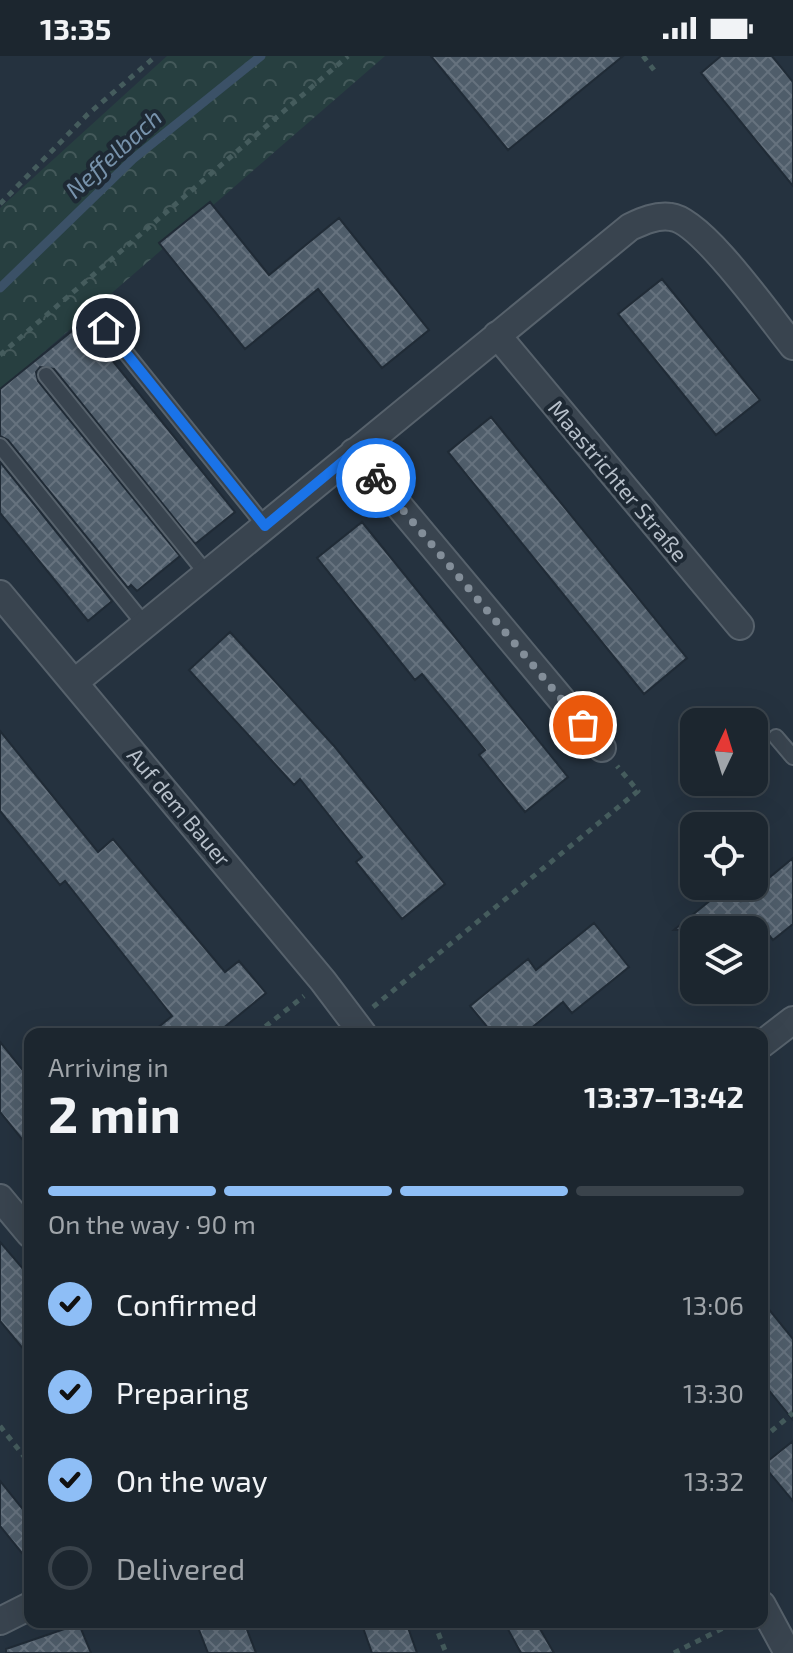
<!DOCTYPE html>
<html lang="en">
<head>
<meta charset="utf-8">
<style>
	:root { --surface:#1c262f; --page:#29323b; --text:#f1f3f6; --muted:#a0a5aa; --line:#3a434b; --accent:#8ebef6 }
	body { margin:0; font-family:"Exo 2",sans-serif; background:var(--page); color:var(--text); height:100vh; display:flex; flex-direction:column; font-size:30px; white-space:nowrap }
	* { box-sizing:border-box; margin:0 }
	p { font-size:26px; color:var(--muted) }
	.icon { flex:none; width:44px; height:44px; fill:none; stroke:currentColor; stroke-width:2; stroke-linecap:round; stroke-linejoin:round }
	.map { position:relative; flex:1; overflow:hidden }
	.side { position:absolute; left:24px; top:972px; width:744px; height:600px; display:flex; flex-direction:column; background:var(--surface); border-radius:16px; box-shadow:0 8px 32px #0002,0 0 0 2px var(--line) }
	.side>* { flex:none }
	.needle { width:52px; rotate:4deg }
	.tools { position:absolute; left:680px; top:652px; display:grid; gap:16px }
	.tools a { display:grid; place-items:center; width:88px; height:88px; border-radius:16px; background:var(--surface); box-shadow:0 8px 32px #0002,0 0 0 2px var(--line); font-size:40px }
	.pin { position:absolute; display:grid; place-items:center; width:68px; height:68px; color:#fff; margin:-34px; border:4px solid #fff; border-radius:50%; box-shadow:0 2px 8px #0007 }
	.courier { position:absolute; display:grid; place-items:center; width:80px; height:80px; margin:-40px; border:6px solid #1a73e8; border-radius:50%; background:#fff; color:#222; box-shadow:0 2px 10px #0007 }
	.overview em { font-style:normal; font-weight:700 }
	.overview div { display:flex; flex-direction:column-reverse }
	.overview { display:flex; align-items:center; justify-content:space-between; height:136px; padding:0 24px }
	h1 { font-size:52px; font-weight:700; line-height:60px }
	.bar { display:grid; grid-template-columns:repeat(4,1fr); gap:12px 8px; align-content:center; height:96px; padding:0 24px }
	.bar i { height:10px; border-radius:6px; background:var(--line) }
	.bar .active { background:var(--accent) }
	.bar p { grid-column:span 4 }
	ol { padding:0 24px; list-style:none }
	li { display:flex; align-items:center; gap:24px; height:88px }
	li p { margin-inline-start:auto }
	li .icon { padding:8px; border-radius:50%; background:var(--accent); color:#111; stroke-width:4 }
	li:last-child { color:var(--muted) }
	li i { width:44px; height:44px; border:4px solid var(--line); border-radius:50% }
	.status { display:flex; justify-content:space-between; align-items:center; height:56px; padding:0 40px; background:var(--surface); direction:ltr }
	.status svg { height:22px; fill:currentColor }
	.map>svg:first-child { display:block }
	.forest { fill:url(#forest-crowns) }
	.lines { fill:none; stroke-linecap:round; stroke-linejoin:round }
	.stream { stroke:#3b5167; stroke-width:9 }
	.building { fill:url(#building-cross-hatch); stroke:#202b36; stroke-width:2 }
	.service-casing { stroke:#57626c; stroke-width:18 }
	.minor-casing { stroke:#57626c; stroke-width:30 }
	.path { stroke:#455c5d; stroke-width:5; stroke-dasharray:6 6; stroke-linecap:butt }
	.service { stroke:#39444f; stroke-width:14 }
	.minor { stroke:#39444f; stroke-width:26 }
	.done { stroke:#838e99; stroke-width:8; stroke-dasharray:0 14.4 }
	.route { stroke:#1a73e8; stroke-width:10 }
	.labels { text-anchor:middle; stroke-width:8; stroke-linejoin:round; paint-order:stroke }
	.street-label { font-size:22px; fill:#b6bfc9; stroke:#1e2934 }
	.water-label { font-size:24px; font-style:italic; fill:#7792ab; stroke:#1e2934 }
</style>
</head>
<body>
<div class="status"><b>13:35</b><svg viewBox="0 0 49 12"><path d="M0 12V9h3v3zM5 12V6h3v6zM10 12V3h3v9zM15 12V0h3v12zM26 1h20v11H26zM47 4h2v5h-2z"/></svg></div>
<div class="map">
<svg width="793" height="1597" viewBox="0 0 793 1597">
	<defs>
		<pattern id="forest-crowns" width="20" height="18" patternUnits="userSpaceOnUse" patternTransform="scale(2)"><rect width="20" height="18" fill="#273f40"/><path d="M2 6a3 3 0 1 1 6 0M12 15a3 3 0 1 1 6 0" fill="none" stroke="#44595a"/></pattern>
		<pattern id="building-cross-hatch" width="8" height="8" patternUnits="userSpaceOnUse" patternTransform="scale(2)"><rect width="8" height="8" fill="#4f5d6a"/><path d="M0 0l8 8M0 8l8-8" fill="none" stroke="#66727e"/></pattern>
	</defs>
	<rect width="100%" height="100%" fill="#25323f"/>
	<path class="forest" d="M167,0H385L0,334V152Z"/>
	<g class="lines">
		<path class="stream" d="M0,232L133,103L261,0"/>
	</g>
	<path class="building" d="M431,0H623L508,94Z
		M721,0H772L793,26V130L701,17Z
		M210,146L269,219L339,162L429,274L382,312L318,233L245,293L159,187Z
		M662,223L760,344L716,379L618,258Z
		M82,267L235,456L195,488L54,313L40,311L36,316L38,325L180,500L137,535L131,529L128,532L8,384L0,380V333Z
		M491,361L687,602L644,638L448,396Z
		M0,406L112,545L88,565L0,457Z
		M362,466L568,721L525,756L479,699L485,694L422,618L415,624L317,502Z
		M230,576L335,691L445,828L402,863L356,806L362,801L300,723L294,729L189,614Z
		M0,675L98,796L113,783L225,916L239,905L266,937L216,978H150L172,960L65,825L60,829L0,755Z
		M793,802V868L773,884L764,873L674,874L728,830L741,845Z
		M594,867L629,911L572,957L563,946L524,978H493L470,950L528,903L536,914Z
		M0,986L30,1023V1093L0,1056Z
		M0,1186L30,1221V1301L0,1265Z
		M762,1245L793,1283V1364L762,1326Z
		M793,1385V1445L763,1409Z
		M0,1425L30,1462V1507L0,1470Z
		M196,1566H244L256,1597H208Z
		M361,1566H406L417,1597H372Z
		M504,1566H536L554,1597H521Z
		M79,1568L91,1597H6V1593Z"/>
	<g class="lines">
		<g class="service-casing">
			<path id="service" d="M106,272L265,470
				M46,319L207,518
				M0,390L145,569
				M776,681L793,701"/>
		</g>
		<g class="minor-casing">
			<path id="minor" d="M497,279L740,570
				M354,396L602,692
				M0,538L323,925L363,978
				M75,626L630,171C643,165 656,159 671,161C702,164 771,263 793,290
				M762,988L793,964
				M0,1142L30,1178
				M762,1549L788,1597
				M0,1565L30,1550"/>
		</g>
		<path class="path" d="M643,0L654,14
			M0,148L87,59L156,0
			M0,299L348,0
			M373,951L638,735L617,710
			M256,978L304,940
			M0,1370L30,1408
			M762,1383L793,1357
			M434,1566L446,1597
			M674,1597L735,1566"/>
		<use href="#service" class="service"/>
		<use href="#minor" class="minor"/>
	</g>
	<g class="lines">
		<path class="done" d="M376,422L583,669"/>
		<path class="route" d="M106,272L265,470L354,396L376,422"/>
	</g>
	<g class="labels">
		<g class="street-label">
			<text transform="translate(618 425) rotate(50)" y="8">Maastrichter Straße</text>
			<text transform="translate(179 751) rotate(50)" y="8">Auf dem Bauer</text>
		</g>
		<g class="water-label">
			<text transform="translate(114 98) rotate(-42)" y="8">Neffelbach</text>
		</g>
	</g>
</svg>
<div class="tools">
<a><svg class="needle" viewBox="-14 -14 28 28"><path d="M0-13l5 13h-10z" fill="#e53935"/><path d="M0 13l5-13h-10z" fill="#a0a5aa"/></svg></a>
<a><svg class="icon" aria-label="locate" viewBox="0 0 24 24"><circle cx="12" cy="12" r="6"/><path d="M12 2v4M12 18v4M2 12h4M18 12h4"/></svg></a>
<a><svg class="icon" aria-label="layers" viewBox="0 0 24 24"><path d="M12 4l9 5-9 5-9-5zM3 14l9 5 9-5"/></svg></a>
</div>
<div class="pin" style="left:583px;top:669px;background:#ea580c"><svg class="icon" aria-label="bag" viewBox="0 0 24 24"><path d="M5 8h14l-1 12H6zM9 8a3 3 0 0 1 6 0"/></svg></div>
<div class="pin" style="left:106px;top:272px;background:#1f2937"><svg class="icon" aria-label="home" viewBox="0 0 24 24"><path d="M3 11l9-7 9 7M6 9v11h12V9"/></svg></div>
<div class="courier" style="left:376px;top:422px"><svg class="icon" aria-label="bike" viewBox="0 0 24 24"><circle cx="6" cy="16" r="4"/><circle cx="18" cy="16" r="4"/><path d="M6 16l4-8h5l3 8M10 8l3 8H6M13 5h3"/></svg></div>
<section class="side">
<div class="overview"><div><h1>2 min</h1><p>Arriving in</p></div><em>13:37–13:42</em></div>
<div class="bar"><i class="active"></i><i class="active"></i><i class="active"></i><i></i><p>On the way · 90 m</p></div>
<ol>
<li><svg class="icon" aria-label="check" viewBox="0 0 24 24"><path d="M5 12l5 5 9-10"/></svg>Confirmed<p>13:06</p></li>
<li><svg class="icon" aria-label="check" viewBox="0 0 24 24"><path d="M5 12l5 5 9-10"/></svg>Preparing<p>13:30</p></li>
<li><svg class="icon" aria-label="check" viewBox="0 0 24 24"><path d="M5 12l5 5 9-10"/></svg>On the way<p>13:32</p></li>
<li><i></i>Delivered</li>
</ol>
</section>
</div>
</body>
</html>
